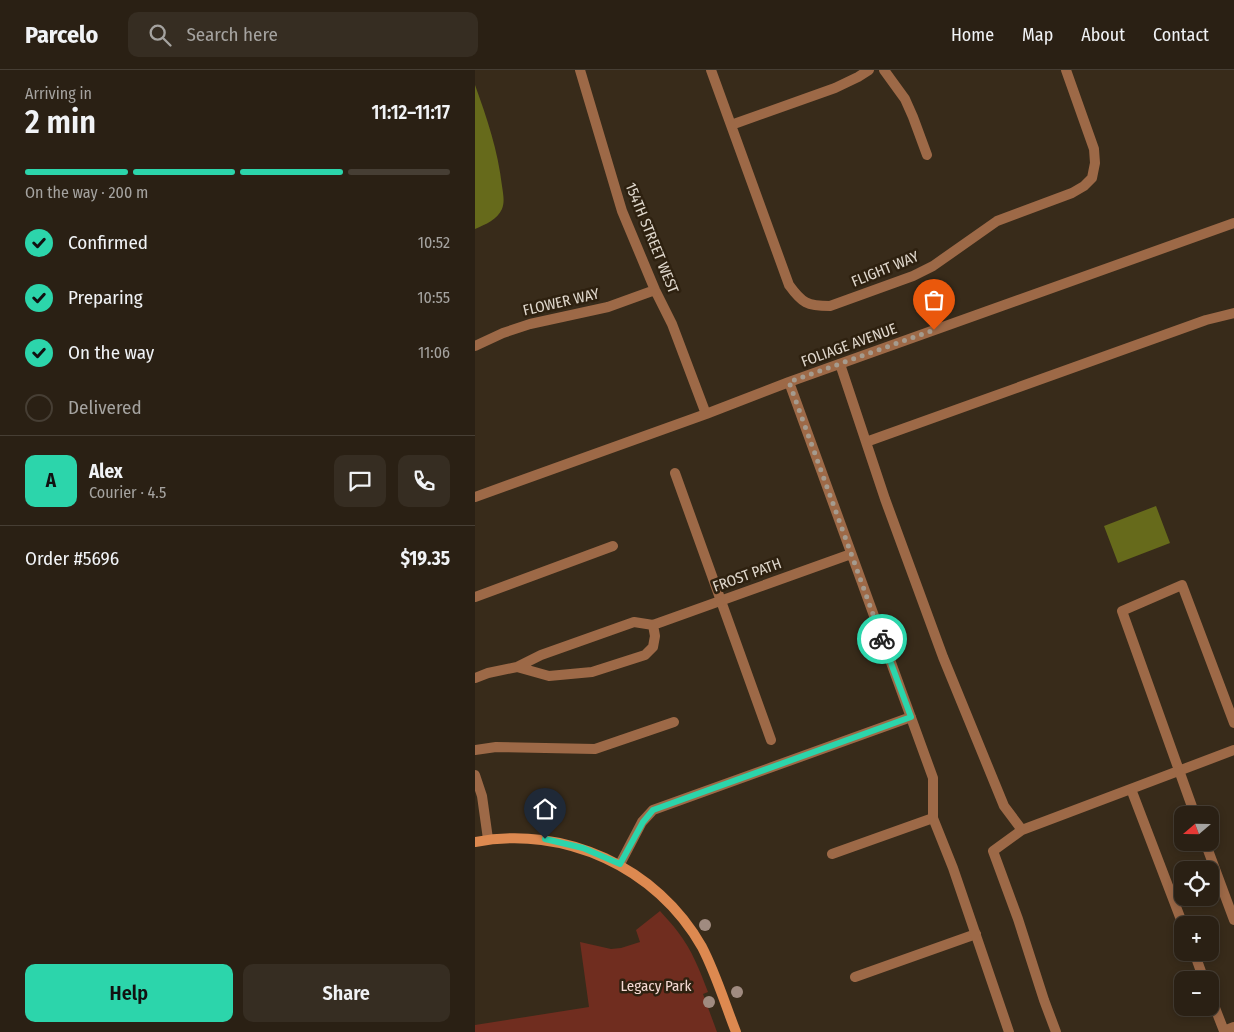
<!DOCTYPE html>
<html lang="en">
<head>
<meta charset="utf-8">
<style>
	:root { --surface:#2a2014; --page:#362d22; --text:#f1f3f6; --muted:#a5a3a0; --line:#463e34; --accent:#2cd5ab }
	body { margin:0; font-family:"Fira Sans Condensed",sans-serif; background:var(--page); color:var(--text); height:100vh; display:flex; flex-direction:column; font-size:19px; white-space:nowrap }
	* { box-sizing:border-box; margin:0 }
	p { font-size:16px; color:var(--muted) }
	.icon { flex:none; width:28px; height:28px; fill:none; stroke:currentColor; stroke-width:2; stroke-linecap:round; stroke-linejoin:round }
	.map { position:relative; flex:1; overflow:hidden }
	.drawer { display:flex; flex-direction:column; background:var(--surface); width:475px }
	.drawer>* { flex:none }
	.needle { width:32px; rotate:250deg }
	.tools { position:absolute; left:699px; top:736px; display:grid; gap:10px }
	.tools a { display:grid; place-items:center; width:45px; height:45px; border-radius:10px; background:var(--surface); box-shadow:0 2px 8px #0003,0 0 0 1px var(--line); font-size:25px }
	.pin { position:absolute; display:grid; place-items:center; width:42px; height:42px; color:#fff; margin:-51px -21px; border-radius:50% 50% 50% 0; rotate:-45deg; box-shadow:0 0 5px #0007 }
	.pin .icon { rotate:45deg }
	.courier { position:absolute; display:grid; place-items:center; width:50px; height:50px; margin:-25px; border:4px solid #2cd5ab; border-radius:50%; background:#fff; color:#222; box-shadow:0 1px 6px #0007 }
	.summary em { font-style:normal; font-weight:600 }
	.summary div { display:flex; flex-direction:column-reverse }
	.summary { display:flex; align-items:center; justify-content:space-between; height:85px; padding:0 25px }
	h1 { font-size:32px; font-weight:600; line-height:38px }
	.bar { display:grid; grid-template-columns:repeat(4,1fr); gap:8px 5px; align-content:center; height:60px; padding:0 25px }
	.bar i { height:6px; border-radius:4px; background:var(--line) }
	.bar .current { background:var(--accent) }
	.bar p { grid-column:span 4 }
	.line { display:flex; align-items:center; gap:12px; padding:0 25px; border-top:1px solid var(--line) }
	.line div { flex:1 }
	.round { display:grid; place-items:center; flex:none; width:52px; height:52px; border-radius:10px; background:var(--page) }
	ol { padding:0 25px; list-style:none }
	li { display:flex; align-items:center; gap:15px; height:55px }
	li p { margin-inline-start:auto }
	li .icon { padding:5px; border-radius:50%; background:var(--accent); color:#111; stroke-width:4 }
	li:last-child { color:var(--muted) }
	li i { width:28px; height:28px; border:2px solid var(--line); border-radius:50% }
	.primary-button { display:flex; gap:10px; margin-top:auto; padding:10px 25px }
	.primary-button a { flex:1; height:58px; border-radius:10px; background:var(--accent); color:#111; font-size:20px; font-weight:600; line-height:58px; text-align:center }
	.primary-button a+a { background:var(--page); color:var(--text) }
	header { display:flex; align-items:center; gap:30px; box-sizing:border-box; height:70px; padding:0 25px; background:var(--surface); border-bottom:1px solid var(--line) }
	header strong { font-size:24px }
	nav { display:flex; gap:28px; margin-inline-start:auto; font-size:18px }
	.search { width:350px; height:45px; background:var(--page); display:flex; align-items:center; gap:12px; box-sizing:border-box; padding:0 18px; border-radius:10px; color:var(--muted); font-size:19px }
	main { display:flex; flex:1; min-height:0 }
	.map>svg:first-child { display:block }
	.green { fill:#702d1f }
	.water { fill:#666a1b }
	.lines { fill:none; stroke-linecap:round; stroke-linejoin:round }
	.lane { stroke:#9d6947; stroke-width:10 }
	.street { stroke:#9d6947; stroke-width:10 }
	.secondary { stroke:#dd8950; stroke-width:10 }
	.tree { fill:#a08b80 }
	.done { stroke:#a59b8e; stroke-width:5; stroke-dasharray:0 9 }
	.route { stroke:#2cd5ab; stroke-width:6 }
	.labels { text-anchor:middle; stroke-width:5; stroke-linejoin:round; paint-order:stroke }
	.street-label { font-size:15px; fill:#e0d8cd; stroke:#2e2110 }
	.park-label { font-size:15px; fill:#f5dad4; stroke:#2e2110 }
</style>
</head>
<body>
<header>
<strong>Parcelo</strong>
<div class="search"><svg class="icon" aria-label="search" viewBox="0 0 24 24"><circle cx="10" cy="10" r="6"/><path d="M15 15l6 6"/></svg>Search here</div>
<nav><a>Home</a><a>Map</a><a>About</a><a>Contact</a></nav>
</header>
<main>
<section class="drawer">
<div class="summary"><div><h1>2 min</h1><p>Arriving in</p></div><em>11:12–11:17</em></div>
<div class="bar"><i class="current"></i><i class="current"></i><i class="current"></i><i></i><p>On the way · 200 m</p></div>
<ol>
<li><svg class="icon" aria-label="check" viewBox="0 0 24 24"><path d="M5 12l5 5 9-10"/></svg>Confirmed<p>10:52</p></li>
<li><svg class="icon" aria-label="check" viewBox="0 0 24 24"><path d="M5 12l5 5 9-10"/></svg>Preparing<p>10:55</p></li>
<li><svg class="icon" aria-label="check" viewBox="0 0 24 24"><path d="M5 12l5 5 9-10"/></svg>On the way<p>11:06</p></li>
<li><i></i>Delivered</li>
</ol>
<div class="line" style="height:90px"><b class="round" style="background:var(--accent);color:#111">A</b><div><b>Alex</b><p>Courier · 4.5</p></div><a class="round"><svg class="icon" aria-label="chat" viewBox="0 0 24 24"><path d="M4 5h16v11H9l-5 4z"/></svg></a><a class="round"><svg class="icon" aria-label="phone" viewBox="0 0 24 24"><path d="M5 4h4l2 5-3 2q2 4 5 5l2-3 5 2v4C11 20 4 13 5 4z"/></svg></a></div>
<div class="line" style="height:65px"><div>Order #5696</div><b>$19.35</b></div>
<div class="primary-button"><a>Help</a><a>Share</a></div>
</section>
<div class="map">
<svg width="759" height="962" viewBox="0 0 759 962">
	<rect width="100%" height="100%" fill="#382b1a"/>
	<path class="green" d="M185,841C191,848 198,855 203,862C217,880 225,901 233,922L228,924L242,962H0V955L114,937L105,872L136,879L146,878L165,872L161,860Z"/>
	<path class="water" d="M0,15C12,48 23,81 27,116C28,123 30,132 27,139C22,150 11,154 0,159Z
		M681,436L695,473L643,493L629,456Z"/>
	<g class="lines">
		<path class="lane" d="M409,0L430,29L438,47L452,85
			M365,294L391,372L731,250L759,243
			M391,372L410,429L468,587L529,736L547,760
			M200,403L296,670
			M0,527L138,476
			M0,680L21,677L120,679L199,652
			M656,719L708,855
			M720,745L647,541L707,515L759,653
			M730,772L759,850
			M357,784L458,748
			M719,882L729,910
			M380,907L501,864
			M735,925L749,961L759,957
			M581,962L569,930L543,849L518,781L547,760L759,680"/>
		<path class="street" d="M105,0L147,141L180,220L197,254L231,344
			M236,0L314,215C327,233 332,236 355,236L438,206L458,196L522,151L597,123L609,116L617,108L620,93L619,79L591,0
			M256,55L360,18L383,7L394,0
			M0,276L28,263L55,254L133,237L180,220
			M314,312L458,708V748L478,798L534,962
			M0,427L231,344L314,312L759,153
			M42,597L74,606L117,602L170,585L178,577L180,566L178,555
			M0,608L13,603L42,597L66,585L159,552L178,555L376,484
			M0,705L7,726L13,769
			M145,794L167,752L178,740L436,647"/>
		<path class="secondary" d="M0,772C89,755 182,797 227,877C241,904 250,934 261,962"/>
	</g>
	<g class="tree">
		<circle cx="230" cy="855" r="6"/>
		<circle cx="262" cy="922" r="6"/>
		<circle cx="234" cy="932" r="6"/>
	</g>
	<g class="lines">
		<path class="done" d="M407,569L314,312L459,260"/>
		<path class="route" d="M70,769L108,778L145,794L168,752L178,740L436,647L407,569"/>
	</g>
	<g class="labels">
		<g class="street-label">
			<text transform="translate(177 168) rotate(68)" y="5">154TH STREET WEST</text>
			<text transform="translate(410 199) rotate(-22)" y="5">FLIGHT WAY</text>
			<text transform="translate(86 232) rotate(-13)" y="5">FLOWER WAY</text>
			<text transform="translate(374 275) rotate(-20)" y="5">FOLIAGE AVENUE</text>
			<text transform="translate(272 505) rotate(-20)" y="5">FROST PATH</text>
		</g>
		<g class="park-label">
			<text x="181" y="921">Legacy Park</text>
		</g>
	</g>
</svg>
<div class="tools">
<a><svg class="needle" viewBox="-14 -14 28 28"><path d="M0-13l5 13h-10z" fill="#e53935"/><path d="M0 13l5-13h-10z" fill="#a5a3a0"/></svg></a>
<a><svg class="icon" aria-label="locate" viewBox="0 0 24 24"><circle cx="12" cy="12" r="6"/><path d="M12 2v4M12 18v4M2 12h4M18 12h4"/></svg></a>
<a>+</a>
<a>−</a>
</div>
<div class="pin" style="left:459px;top:260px;background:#ea580c"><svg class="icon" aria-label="bag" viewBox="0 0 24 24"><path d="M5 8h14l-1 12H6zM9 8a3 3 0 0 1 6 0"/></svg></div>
<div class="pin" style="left:70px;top:769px;background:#1f2937"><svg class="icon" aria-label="home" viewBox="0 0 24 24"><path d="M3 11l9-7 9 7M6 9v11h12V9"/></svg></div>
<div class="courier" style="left:407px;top:569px"><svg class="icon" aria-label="bike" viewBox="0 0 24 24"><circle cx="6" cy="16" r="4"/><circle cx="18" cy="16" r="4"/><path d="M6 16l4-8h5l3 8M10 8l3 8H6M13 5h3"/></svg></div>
</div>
</main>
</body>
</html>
